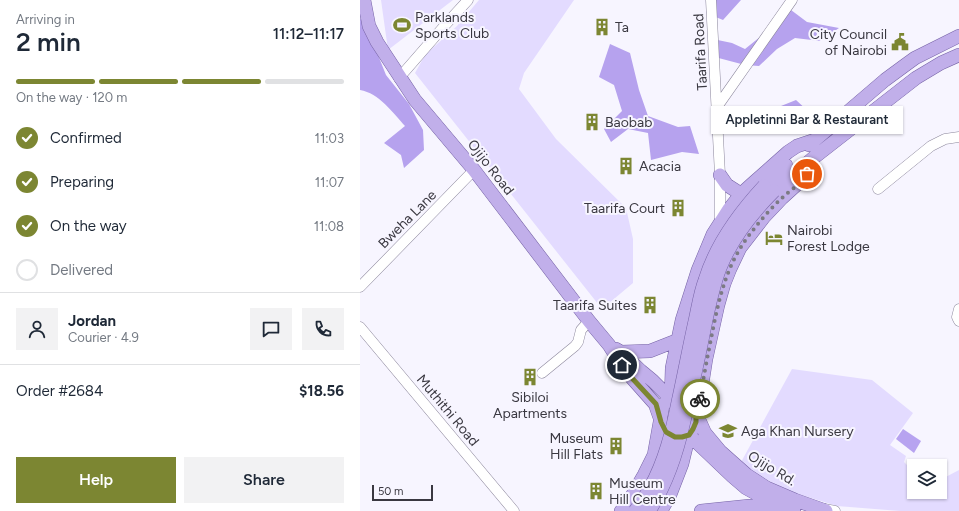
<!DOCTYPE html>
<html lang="en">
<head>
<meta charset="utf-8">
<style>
	:root { --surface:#fff; --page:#f2f2f3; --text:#1f2937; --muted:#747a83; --line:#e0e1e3; --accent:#7c8632 }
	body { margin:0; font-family:Figtree,sans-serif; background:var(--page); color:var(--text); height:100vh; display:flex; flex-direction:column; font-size:15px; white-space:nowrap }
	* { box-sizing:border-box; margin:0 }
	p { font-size:13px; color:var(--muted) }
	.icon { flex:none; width:22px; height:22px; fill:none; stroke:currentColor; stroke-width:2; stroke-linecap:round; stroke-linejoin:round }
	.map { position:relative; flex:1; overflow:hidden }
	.details { display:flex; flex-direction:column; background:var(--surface); width:360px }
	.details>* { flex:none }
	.controls { position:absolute; left:547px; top:459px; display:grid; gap:8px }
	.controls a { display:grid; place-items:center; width:40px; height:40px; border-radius:0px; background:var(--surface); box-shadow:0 1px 3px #0004; font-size:20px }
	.scale { position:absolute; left:12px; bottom:10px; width:61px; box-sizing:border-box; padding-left:4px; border:2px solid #3a3841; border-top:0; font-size:11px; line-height:14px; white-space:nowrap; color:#3a3841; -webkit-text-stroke:3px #f7f5ff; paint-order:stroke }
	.pin { position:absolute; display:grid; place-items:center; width:34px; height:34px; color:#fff; margin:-17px; border:2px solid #fff; border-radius:50%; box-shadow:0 1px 4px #0007 }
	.courier { position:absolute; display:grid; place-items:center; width:40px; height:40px; margin:-20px; border:3px solid #7c8632; border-radius:50%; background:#fff; color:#222; box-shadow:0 1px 5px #0007 }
	.bubble { position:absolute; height:28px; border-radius:0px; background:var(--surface); box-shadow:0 1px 3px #0004; font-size:13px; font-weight:600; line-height:28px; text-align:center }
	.summary em { font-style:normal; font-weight:600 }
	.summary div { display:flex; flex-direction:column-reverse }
	.summary { display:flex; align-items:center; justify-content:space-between; height:68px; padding:0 16px }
	h1 { font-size:26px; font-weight:600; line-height:30px }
	.bar { display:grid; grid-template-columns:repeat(4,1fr); gap:6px 4px; align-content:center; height:48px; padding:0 16px }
	.bar i { height:5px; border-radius:3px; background:var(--line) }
	.bar .on { background:var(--accent) }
	.bar p { grid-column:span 4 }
	.line { display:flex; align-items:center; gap:10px; padding:0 16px; border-top:1px solid var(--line) }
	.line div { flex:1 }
	.round { display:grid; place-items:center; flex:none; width:42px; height:42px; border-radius:0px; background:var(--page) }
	ol { padding:0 16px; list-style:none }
	li { display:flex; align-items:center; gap:12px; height:44px }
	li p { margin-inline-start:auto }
	li .icon { padding:4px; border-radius:50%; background:var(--accent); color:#fff; stroke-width:4 }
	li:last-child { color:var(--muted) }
	li i { width:22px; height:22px; border:2px solid var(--line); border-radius:50% }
	.button { display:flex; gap:8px; margin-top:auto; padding:8px 16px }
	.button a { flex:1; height:46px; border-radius:0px; background:var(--accent); color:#fff; font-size:16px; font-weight:600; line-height:46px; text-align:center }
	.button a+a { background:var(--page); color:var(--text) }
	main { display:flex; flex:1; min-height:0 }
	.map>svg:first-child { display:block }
	.green { fill:#e3dbff }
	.forest { fill:#b6a2ee }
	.water { fill:#b7a3f0 }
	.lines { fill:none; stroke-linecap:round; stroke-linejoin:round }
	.minor-casing { stroke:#8c879c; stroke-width:11 }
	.major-casing { stroke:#7663a6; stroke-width:14 }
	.minor { stroke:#fff; stroke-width:10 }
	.major { stroke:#c1afea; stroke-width:13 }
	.major-bridge-casing { stroke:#7663a6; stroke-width:14; stroke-linecap:butt }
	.major-bridge { stroke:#c1afea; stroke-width:13 }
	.done { stroke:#7c7a84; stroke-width:4; stroke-dasharray:0 7.2 }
	.route { stroke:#7c8632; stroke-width:5 }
	.labels { text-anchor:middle; stroke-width:4; stroke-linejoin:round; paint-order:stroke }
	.poi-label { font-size:14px; fill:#3a3841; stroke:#f7f5ff; text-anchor:start }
	.street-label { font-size:14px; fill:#3a3841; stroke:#f7f5ff }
</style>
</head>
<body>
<main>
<section class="details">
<div class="summary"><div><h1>2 min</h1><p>Arriving in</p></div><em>11:12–11:17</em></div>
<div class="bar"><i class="on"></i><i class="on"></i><i class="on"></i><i></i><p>On the way · 120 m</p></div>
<ol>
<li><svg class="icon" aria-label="check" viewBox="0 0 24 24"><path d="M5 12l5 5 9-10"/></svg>Confirmed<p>11:03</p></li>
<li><svg class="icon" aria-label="check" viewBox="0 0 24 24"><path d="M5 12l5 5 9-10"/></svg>Preparing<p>11:07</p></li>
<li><svg class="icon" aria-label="check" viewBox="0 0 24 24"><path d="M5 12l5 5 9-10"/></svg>On the way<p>11:08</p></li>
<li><i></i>Delivered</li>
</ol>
<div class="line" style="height:72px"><a class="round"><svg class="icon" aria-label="person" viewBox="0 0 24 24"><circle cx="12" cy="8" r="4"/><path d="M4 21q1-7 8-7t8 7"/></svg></a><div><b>Jordan</b><p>Courier · 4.9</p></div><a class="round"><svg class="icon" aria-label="chat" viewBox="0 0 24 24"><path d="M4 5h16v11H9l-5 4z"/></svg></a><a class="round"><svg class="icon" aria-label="phone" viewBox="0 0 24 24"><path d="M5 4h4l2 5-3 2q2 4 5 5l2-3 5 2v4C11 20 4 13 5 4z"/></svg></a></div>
<div class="line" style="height:52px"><div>Order #2684</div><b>$18.56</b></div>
<div class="button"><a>Help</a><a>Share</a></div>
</section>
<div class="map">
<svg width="599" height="511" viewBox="0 0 599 511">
	<rect width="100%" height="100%" fill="#f7f5ff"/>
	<path class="green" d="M21,0H93L28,50Z
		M119,0H214L164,73L159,89L196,139L266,208L273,239V283L242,309L55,73L65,55L97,26Z
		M432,369L512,380L553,413L530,445L546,456L544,462L554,472V492H563L564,498H579L580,480L599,470V511H540L477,506L425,490L380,464Z"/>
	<path class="forest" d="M346,0H381L363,20L346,13Z
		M427,7L447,22L479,28L460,41L435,38L417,49L399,66L385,65L351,56L348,38L372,43L385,49L405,33Z
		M0,18L16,50L26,75L49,104L63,130L64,150L44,168L41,155L24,143L45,126C33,113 19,93 0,90Z
		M250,44L270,53L279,90L288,116L318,127L330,126L339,154L322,152L291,160L288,133L268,129L251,142L244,129L262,111L254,85L239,77Z
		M436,100L449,112L446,127L429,132L418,126L394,129L411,110Z"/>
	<path class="water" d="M543,429L561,441L554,453L536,439Z"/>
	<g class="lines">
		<g class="minor-casing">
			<path id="minor" d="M351,0L360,175V222
				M39,78L86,24L108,0
				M357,107L432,0
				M518,189L571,146L585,139L599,137
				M0,287L114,170
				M599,309L597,317L599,321
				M0,327L154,511
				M182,373L215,346L218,342L221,330L229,321
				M459,508L475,511"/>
		</g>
		<g class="major-casing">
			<path id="major" d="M4,0L9,26L17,42L55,100L114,170L229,321L249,345L261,364L271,377L295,404L301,421L306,432L315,437H322L329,435
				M449,145L525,80L544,66L555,58L599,36
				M360,175L367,185L381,194
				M404,186L426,165
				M414,191L452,159L556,78L581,63L599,55
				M256,349L261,352L281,371L293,381L311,399L314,397
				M261,352L290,351L318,340
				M336,413L345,433L360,451L387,475L407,488L435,500L466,511
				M329,435L372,476L386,488L404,498L422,507L434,511
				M261,511L269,501L284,475L294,455L303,405L311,399L312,368L322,320L338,270L353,234L369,209L381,194L392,184L428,152L437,146L455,140
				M301,511L310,495L322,464L329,435L333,429L336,422V413L339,404L346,359L358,305L364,284L370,269L380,248L404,217L422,198L444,178L447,174L452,159
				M341,511L399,505L415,506"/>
		</g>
		<use href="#minor" class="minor"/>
		<use href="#major" class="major"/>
		<g class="major-bridge-casing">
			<path id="major-bridge" d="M275,511C280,504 286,496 290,488C305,461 312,432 318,402C324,375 329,348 335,321C338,308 340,293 345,280C356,244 379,213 404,186
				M289,511C307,484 317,453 324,421C330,398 335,374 340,350C346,322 350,294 360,268C372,238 392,213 414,191"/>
		</g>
		<use href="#major-bridge" class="major-bridge"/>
	</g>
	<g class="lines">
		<path class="done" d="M340,399C344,374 349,349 354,324C361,290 369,261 390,234C400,221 411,208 423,197C431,190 441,183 447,174"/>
		<path class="route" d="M262,365L271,377L296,404L301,422L306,432L315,437H322L329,435L333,429L336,422V413L340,399"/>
	</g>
	<defs>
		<g id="stadium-bare" transform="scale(1.38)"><path d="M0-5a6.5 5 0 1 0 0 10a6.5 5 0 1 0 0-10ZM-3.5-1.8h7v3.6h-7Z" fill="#7c8632" stroke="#f7f5ff" stroke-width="2.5" paint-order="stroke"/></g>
		<g id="building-bare" transform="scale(1.38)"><path d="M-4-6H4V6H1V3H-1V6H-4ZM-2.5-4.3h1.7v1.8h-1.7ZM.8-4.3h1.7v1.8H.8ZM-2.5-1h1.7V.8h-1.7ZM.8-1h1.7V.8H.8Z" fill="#7c8632" stroke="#f7f5ff" stroke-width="2.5" paint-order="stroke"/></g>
		<g id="civic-bare" transform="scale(1.38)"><path d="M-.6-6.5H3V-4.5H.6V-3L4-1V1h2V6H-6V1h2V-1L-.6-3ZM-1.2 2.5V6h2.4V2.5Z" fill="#7c8632" stroke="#f7f5ff" stroke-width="2.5" paint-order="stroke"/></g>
		<g id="hotel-bare" transform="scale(1.38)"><path d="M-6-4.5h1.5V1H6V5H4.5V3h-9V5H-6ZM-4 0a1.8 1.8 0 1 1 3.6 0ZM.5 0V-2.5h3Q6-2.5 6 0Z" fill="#7c8632" stroke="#f7f5ff" stroke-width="2.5" paint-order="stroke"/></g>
		<g id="school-bare" transform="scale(1.38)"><path d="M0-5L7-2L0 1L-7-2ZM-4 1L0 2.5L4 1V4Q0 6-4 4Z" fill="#7c8632" stroke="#f7f5ff" stroke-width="2.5" paint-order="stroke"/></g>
	</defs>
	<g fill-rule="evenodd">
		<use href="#stadium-bare" x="42" y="25"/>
		<use href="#building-bare" x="242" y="27"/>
		<use href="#civic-bare" x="540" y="42"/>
		<use href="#building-bare" x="232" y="122"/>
		<use href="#building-bare" x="266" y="166"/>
		<use href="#building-bare" x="318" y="208"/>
		<use href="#hotel-bare" x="414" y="238"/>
		<use href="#building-bare" x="290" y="305"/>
		<use href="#building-bare" x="170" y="377"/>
		<use href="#school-bare" x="368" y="431"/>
		<use href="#building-bare" x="256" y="446"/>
		<use href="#building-bare" x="236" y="491"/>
	</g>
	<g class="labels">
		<g class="poi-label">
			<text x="55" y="22">Parklands<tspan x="55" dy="16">Sports Club</tspan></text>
			<text x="255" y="32">Ta</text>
			<text x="527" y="39" text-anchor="end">City Council<tspan x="527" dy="16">of Nairobi</tspan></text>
			<text x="245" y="127">Baobab</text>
			<text x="279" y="171">Acacia</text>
			<text x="305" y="213" text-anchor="end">Taarifa Court</text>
			<text x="427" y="235">Nairobi<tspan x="427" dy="16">Forest Lodge</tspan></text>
			<text x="277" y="310" text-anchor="end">Taarifa Suites</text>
			<text x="170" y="402" text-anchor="middle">Sibiloi<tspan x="170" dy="16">Apartments</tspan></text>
			<text x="381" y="436">Aga Khan Nursery</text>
			<text x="243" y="443" text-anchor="end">Museum<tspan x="243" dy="16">Hill Flats</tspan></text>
			<text x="249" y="488">Museum<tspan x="249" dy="16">Hill Centre</tspan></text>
		</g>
		<g class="street-label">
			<text transform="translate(340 52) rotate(-93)" y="5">Taarifa Road</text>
			<text transform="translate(131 167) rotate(52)" y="5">Ojijo Road</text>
			<text transform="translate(47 219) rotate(-45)" y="5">Bweha Lane</text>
			<text transform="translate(88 410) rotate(50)" y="5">Muthithi Road</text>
			<text transform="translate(412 468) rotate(31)" y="5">Ojijo Rd.</text>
		</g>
	</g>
</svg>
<div class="controls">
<a><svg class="icon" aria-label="layers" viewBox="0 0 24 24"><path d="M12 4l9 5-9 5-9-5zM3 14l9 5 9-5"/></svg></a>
</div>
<div class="scale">50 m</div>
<div class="pin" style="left:447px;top:174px;background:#ea580c"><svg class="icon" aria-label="bag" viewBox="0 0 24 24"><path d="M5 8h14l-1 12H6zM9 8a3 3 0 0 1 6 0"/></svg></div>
<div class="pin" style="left:262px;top:365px;background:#1f2937"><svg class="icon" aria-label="home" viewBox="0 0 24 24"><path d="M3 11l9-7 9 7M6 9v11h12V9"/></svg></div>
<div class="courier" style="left:340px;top:399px"><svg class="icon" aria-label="bike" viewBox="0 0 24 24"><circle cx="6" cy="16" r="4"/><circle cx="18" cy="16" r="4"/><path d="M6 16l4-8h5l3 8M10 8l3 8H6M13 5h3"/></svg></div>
<div class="bubble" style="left:351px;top:106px;width:192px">Appletinni Bar &amp; Restaurant</div>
</div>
</main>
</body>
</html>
